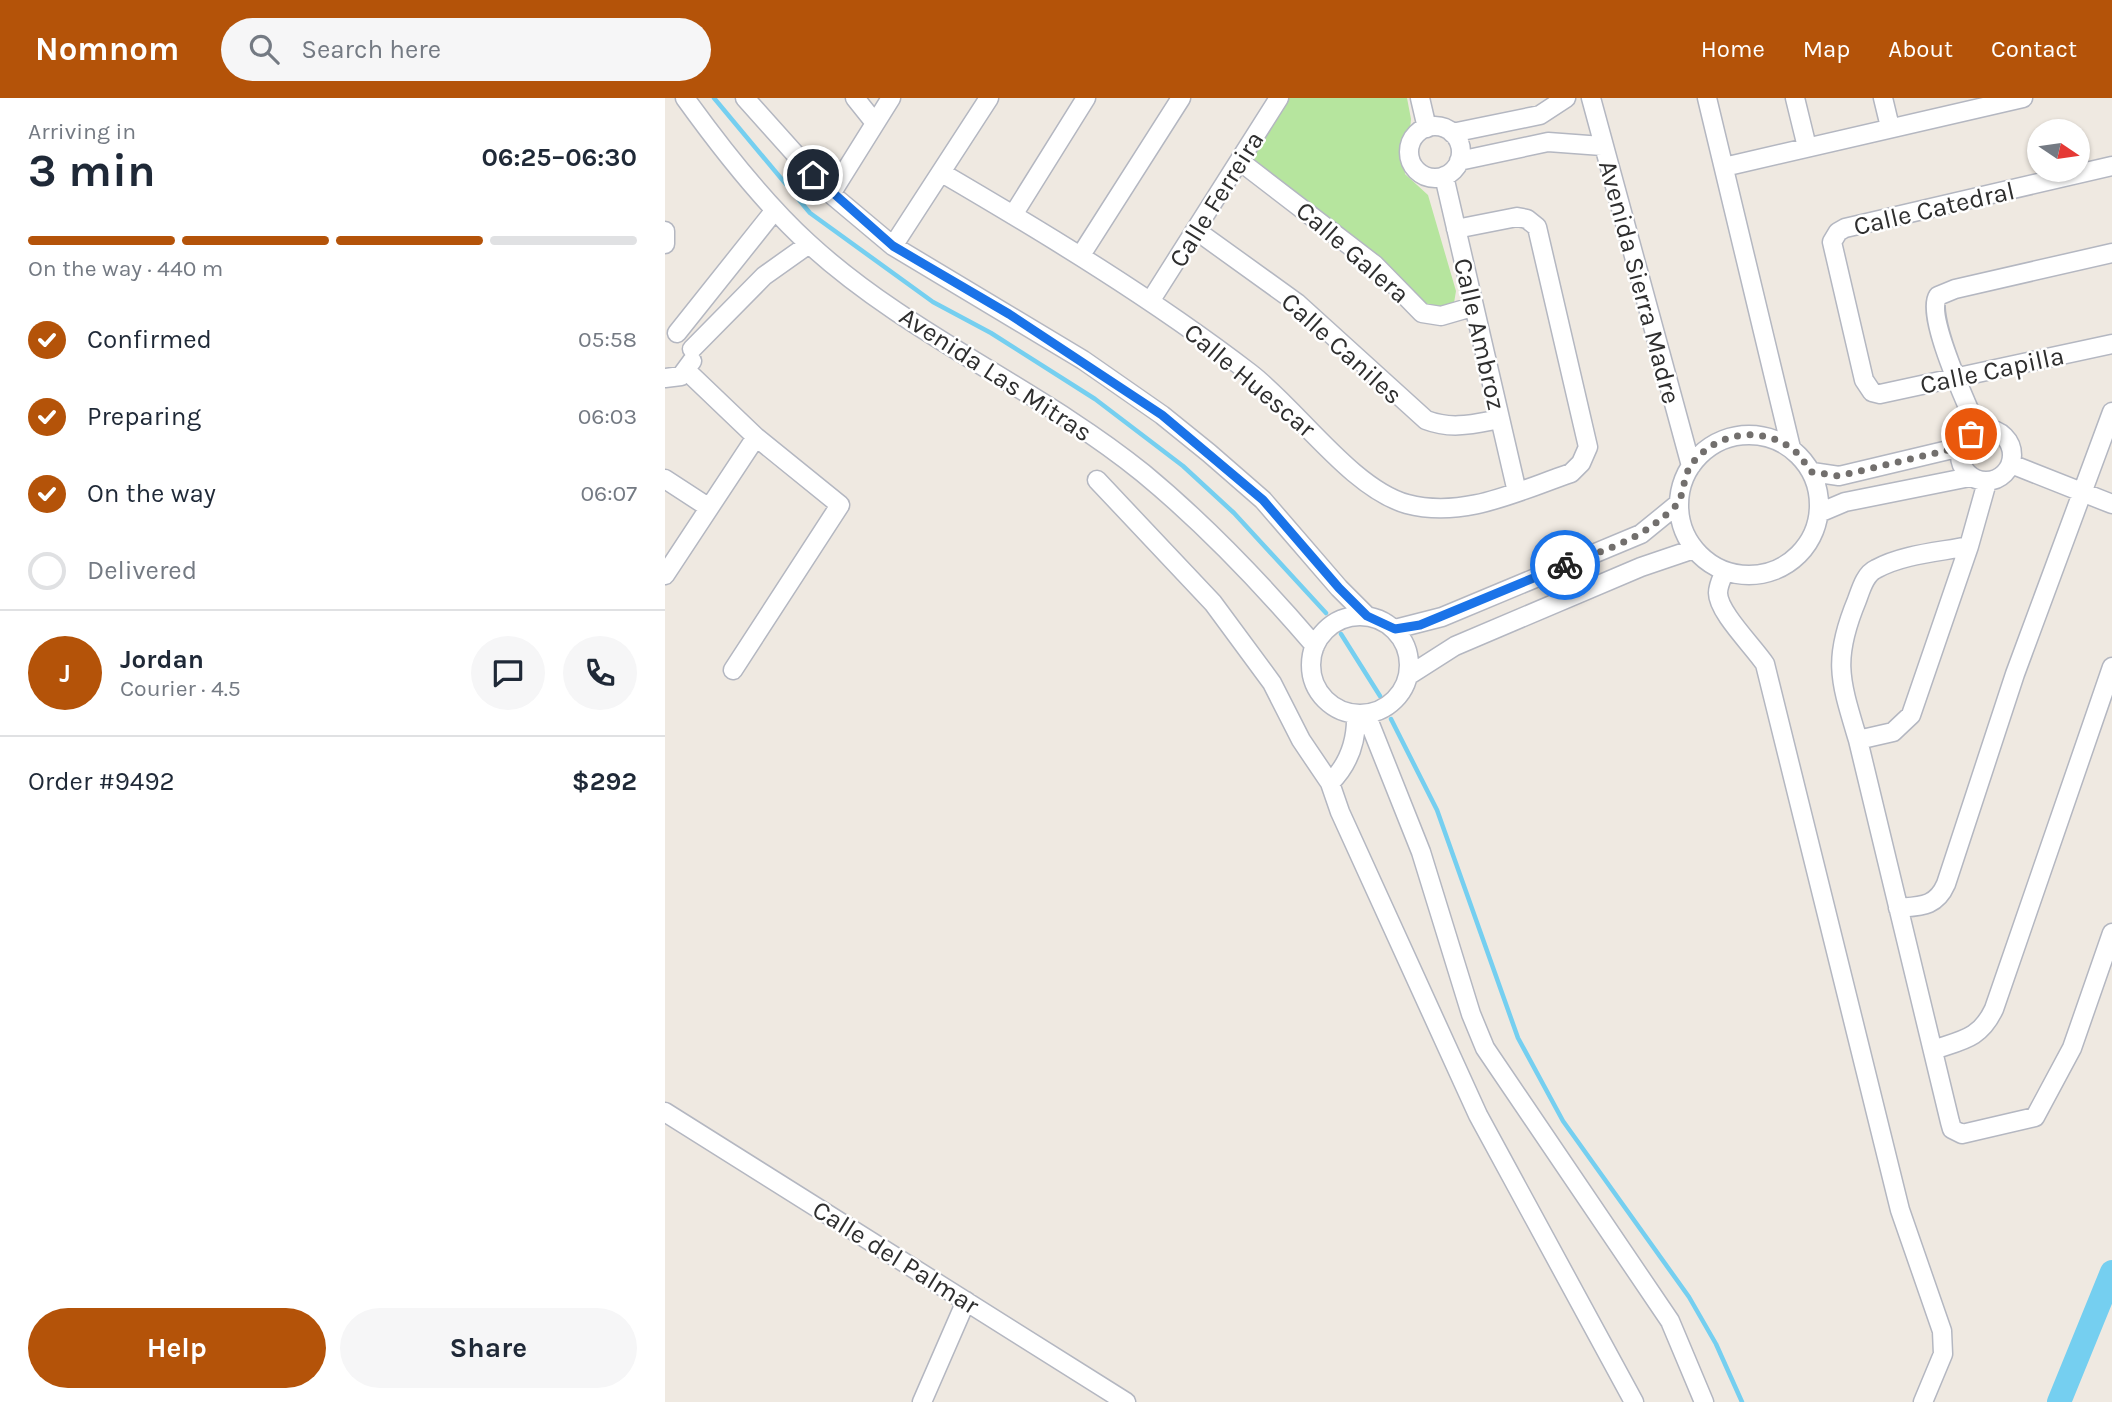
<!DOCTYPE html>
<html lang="en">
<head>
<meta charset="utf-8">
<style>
	:root { --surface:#fff; --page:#f6f6f7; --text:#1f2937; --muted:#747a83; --line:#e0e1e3; --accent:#b45309 }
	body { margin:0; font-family:Karla,sans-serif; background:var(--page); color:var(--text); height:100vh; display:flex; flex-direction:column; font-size:26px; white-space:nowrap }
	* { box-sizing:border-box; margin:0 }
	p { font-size:23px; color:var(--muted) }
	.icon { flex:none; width:38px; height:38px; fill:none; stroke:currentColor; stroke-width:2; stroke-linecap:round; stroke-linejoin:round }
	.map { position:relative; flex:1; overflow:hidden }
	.panel { display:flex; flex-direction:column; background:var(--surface); width:665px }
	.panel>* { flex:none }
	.needle { width:46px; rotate:103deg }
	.controls { position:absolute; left:1362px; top:21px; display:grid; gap:14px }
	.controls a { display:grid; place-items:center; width:63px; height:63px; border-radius:50%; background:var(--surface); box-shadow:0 2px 5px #0004; font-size:35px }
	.pin { position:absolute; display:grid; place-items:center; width:60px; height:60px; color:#fff; margin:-30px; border:4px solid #fff; border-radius:50%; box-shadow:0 2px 7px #0007 }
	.courier { position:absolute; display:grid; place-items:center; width:70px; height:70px; margin:-35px; border:5px solid #1a73e8; border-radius:50%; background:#fff; color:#222; box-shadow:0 2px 9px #0007 }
	.overview em { font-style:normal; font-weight:700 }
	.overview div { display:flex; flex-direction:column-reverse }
	.overview { display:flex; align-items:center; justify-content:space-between; height:119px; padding:0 28px }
	h1 { font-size:46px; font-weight:700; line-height:52px }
	.bar { display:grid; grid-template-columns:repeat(4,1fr); gap:10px 7px; align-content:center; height:84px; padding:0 28px }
	.bar i { height:9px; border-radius:5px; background:var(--line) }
	.bar .on { background:var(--accent) }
	.bar p { grid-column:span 4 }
	.line { display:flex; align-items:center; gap:18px; padding:0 28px; border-top:2px solid var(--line) }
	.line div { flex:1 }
	.round { display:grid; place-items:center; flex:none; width:74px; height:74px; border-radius:37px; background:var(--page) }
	ol { padding:0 28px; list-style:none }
	li { display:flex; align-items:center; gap:21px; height:77px }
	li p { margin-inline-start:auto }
	li .icon { padding:7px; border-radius:50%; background:var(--accent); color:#fff; stroke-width:4 }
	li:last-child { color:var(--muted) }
	li i { width:38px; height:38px; border:4px solid var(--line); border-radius:50% }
	.button { display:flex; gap:14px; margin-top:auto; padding:14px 28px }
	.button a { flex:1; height:80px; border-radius:42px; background:var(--accent); color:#fff; font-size:28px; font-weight:700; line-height:80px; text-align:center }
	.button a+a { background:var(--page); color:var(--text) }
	header { display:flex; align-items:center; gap:42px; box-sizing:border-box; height:98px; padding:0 35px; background:var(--accent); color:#fff }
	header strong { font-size:33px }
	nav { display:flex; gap:38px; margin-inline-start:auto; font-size:24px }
	.search { width:490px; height:63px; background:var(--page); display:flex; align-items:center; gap:18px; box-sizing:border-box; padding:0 24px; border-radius:38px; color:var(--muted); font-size:26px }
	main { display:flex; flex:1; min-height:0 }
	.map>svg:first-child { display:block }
	.green { fill:#b6e59e }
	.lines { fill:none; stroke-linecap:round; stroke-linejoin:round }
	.stream { stroke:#75cff0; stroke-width:4.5 }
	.river { stroke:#75cff0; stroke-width:24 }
	.minor-casing { stroke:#b4b7c1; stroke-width:21 }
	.minor { stroke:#fff; stroke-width:18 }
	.done { stroke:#726f6d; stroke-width:7; stroke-dasharray:0 12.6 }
	.route { stroke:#1a73e8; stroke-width:9 }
	.labels { text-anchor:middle; stroke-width:5; stroke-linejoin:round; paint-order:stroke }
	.street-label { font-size:26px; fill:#2e2e2e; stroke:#fff }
</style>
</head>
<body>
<header>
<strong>Nomnom</strong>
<div class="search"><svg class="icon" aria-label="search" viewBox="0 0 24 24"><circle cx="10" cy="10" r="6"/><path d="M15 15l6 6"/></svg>Search here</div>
<nav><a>Home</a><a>Map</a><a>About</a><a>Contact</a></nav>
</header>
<main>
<section class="panel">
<div class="overview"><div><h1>3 min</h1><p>Arriving in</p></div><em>06:25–06:30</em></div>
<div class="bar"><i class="on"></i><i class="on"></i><i class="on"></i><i></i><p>On the way · 440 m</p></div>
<ol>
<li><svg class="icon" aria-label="check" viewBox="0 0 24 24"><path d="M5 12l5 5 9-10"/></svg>Confirmed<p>05:58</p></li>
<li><svg class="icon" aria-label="check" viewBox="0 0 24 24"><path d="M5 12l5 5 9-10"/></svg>Preparing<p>06:03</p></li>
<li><svg class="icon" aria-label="check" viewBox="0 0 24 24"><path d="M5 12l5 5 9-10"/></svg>On the way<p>06:07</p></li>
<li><i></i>Delivered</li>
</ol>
<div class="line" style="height:126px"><b class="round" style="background:var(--accent);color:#fff">J</b><div><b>Jordan</b><p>Courier · 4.5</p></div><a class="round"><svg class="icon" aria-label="chat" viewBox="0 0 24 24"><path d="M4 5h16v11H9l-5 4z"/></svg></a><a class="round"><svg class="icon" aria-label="phone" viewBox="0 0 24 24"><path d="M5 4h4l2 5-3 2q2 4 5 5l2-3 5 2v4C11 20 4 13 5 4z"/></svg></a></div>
<div class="line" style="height:91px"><div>Order #9492</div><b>$292</b></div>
<div class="button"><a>Help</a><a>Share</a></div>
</section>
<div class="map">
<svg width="1447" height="1304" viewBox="0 0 1447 1304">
	<rect width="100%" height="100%" fill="#efe9e1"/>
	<path class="green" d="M622,0H742L746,21L745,32L737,48L740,76L763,97L791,193L789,205L767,213L588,64L587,54Z"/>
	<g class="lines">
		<path class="stream" d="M49,0L145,115L268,204L326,235L430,301L518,368L569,415L661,515
			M676,536L715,598
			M726,621L772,712L853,940L898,1023L1024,1199L1051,1246L1077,1304"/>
		<path class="river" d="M1394,1304L1447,1174"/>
		<g class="minor-casing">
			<path id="minor" d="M20,0C56,50 97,103 143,145C243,237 373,290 478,375C541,427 597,486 650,548
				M80,0L166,96L228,148L418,262L497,317L544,355L598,402L674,490L702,518
				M190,0L210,25
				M755,0L762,30
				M926,0L1026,368
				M1042,0L1126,350
				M1130,0L1142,49
				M1218,0L1225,29
				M744 54a26 26 0 1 1 52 0a26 26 0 1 1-52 0Z
				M787,35L875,17L901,0
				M794,63L883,44L937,48
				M576,64L710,167L757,215L776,218L807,209
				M1447,68L1180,130L1173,134L1167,144L1199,282L1207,294L1215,296L1447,246
				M1059,69L1358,0
				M277,75C383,137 487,200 585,275C632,311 687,391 742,406C799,421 853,393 906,375L916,365L923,349L872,129L862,121L852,119L791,131
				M779,78L852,394
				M166,96L226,0
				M348,117L421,0
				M0,133V146
				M532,133L632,205L761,322C787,332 808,326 835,321
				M228,148L324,0
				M416,157L516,0
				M486,202L614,0
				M12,235L110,112
				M27,251L99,178L144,146
				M22,273L91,339L175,407L68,572
				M0,280L16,278L27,263
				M1295 357a26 26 0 1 1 52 0a26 26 0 1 1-52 0Z
				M1313,332C1303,309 1260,217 1273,198L1290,191L1447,155
				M1014 407a70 70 0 1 1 140 0a70 70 0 1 1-140 0Z
				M1346,366L1447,406
				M1147,374L1174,378L1296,349
				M0,381L43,409
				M432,382L548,505L607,585L636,642L665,685
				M1154,415L1180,404L1305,379
				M1304,448C1275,454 1238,456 1211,471C1200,476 1196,491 1192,502C1167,562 1175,582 1193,642L1285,1024L1287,1031L1297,1036L1370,1019L1407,950L1447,835
				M1060,473C1057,480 1053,487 1053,495C1053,514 1088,548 1100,566L1235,1112L1277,1233L1278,1256L1258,1304
				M0,477L91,339
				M646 567a49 49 0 1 1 98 0a49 49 0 1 1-98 0Z
				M730,531L777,519L976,436L1014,405
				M743,578L790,548L976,469L1029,451
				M691,616C692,643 683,667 665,685L675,714L813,1017L969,1304
				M701,616L756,754L806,916L820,950L1005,1223L1039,1304
				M1193,642L1228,634L1246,617L1304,448L1322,384
				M1233,810C1256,808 1271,809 1281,786L1350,576L1447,314
				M1268,952C1297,942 1315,941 1329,911L1447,569
				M0,1014L461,1304
				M257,1304L301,1203"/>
		</g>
		<use href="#minor" class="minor"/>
	</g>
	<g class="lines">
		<path class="done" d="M900,467C931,455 966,445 992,424C998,419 1007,413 1012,406C1019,398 1018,378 1026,367C1049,335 1095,327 1126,350C1135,356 1140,366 1147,374L1174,378L1296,349L1306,336"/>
		<path class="route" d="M148,77L228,148L344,216L497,317L598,402L674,490L702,518L730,531L755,527L900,467"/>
	</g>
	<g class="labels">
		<g class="street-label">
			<text transform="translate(551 101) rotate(-58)" y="9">Calle Ferreira</text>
			<text transform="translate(1269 110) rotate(-13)" y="9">Calle Catedral</text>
			<text transform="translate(688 154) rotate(41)" y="9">Calle Galera</text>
			<text transform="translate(975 184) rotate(75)" y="9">Avenida Sierra Madre</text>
			<text transform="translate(815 236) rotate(77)" y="9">Calle Ambroz</text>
			<text transform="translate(677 250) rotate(42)" y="9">Calle Caniles</text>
			<text transform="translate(1327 272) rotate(-12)" y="9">Calle Capilla</text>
			<text transform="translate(331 276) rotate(33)" y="9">Avenida Las Mitras</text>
			<text transform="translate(585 282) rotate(40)" y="9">Calle Huescar</text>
			<text transform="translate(231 1159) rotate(32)" y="9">Calle del Palmar</text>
		</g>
	</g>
</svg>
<div class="controls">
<a><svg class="needle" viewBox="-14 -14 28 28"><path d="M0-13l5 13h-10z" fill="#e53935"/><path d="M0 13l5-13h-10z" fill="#747a83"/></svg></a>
</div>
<div class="pin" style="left:1306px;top:336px;background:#ea580c"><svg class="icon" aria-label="bag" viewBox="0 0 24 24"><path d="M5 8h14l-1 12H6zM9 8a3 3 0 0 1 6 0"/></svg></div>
<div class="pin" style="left:148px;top:77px;background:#1f2937"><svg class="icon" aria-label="home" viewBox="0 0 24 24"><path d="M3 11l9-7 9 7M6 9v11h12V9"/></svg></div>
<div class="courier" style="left:900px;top:467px"><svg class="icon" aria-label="bike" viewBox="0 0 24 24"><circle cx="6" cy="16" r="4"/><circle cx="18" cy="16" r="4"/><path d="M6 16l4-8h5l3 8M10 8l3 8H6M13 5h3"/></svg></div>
</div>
</main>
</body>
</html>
